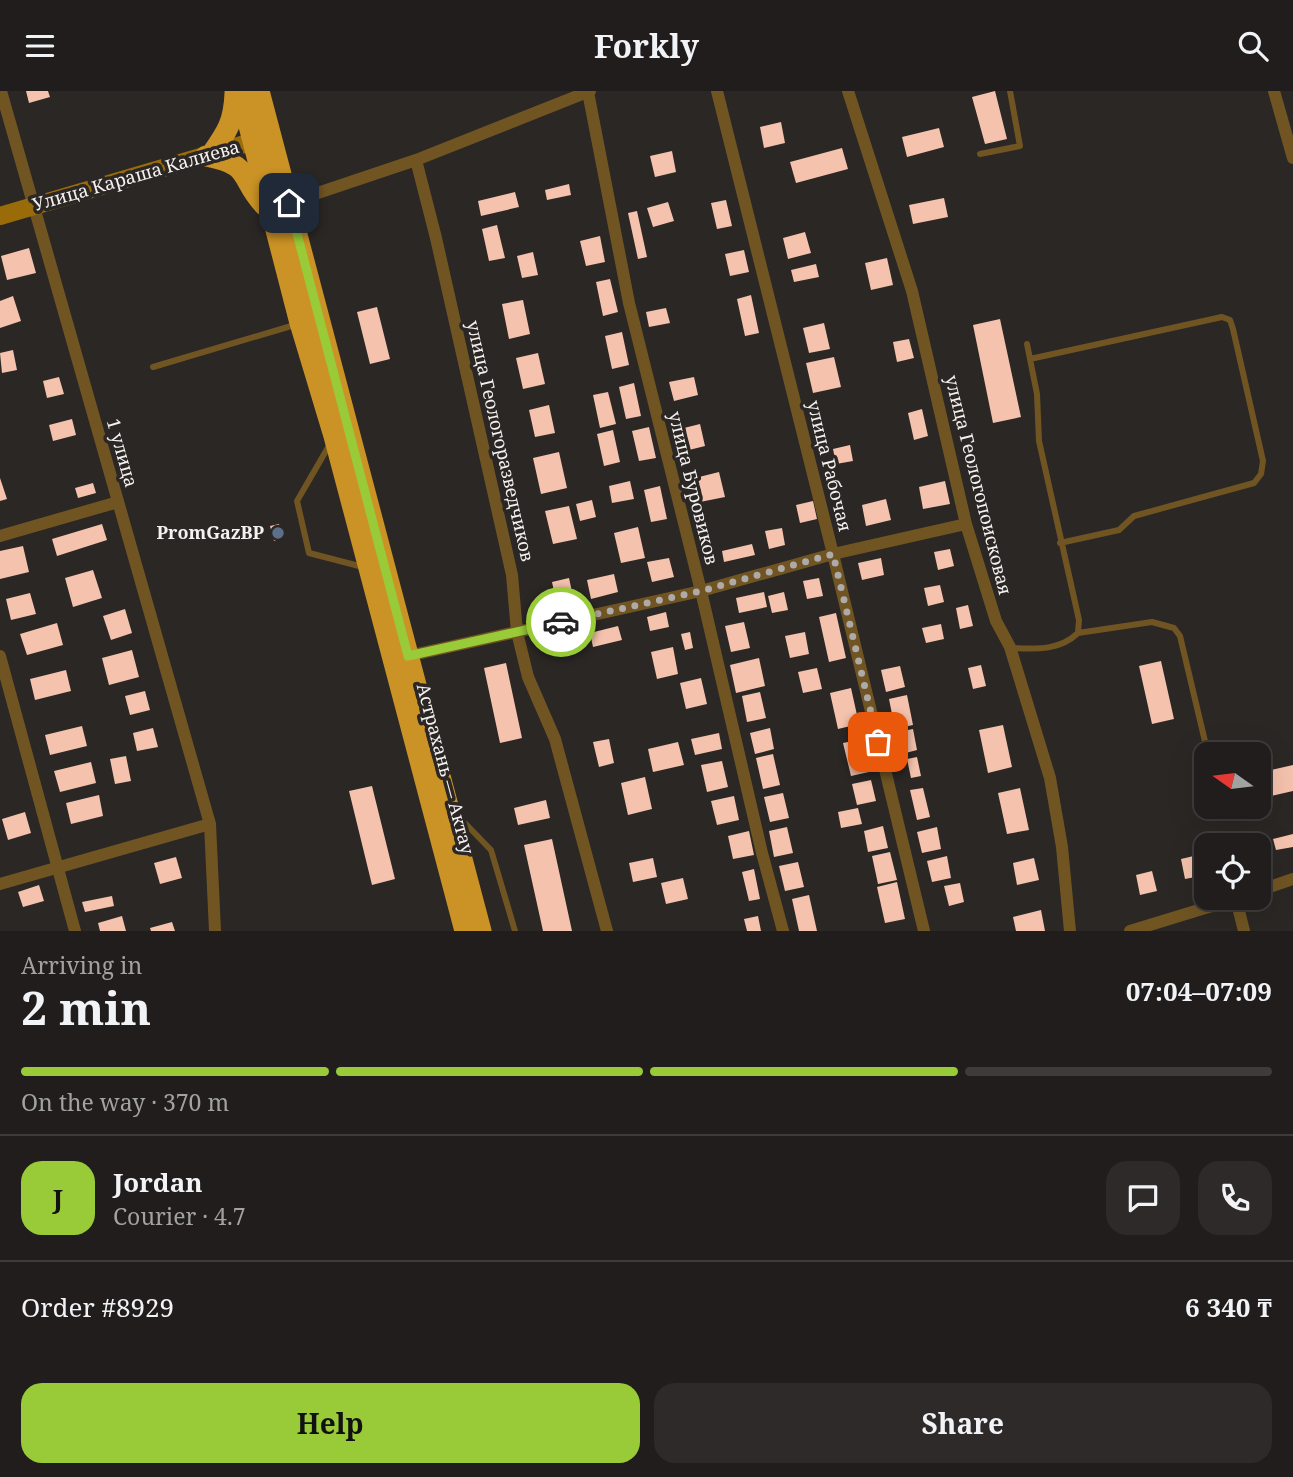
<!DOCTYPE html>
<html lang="en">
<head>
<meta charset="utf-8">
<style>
	:root { --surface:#201d1c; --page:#2d2a29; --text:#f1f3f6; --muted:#a2a2a3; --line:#3d3b3b; --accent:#98cb37 }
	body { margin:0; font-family:"Noto Serif",serif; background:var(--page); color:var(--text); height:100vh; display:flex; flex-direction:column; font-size:26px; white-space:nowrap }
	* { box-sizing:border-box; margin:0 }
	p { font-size:23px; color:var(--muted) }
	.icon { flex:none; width:38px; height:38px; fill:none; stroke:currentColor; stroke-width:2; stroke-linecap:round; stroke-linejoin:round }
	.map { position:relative; height:840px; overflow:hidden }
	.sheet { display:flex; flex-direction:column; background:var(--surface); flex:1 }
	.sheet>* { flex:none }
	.needle { width:46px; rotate:284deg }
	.tools { position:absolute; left:1194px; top:651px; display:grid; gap:14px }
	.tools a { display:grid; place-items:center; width:77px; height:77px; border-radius:14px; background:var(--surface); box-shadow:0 7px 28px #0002,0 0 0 2px var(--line); font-size:35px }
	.pin { position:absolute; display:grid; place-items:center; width:60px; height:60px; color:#fff; margin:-30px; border-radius:14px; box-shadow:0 4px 10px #0006 }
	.courier { position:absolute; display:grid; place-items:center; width:70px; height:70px; margin:-35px; border:5px solid #98cb37; border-radius:50%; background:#fff; color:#222; box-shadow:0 2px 9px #0007 }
	.headline em { font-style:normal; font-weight:700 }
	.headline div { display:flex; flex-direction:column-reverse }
	.headline { display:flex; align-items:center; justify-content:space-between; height:119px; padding:0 21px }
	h1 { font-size:46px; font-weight:700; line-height:52px }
	.bar { display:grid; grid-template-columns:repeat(4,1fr); gap:10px 7px; align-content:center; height:84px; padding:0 21px }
	.bar i { height:9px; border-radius:5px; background:var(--line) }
	.bar .current { background:var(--accent) }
	.bar p { grid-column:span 4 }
	.line { display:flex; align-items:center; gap:18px; padding:0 21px; border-top:2px solid var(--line) }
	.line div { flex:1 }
	.round { display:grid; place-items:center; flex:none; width:74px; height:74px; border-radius:21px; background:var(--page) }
	.primary-button { display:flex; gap:14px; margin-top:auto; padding:14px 21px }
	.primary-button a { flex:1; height:80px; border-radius:21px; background:var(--accent); color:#111; font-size:28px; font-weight:700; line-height:80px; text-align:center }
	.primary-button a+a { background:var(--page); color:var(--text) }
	header { display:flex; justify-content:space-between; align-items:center; height:91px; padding:0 21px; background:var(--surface); font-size:32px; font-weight:700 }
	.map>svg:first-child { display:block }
	.building { fill:#f5c3ad }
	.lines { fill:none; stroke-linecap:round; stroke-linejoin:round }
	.lane { stroke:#705523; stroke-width:6 }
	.street { stroke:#705523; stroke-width:12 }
	.secondary { stroke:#996c09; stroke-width:18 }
	.highway { stroke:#cb9325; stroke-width:21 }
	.done { stroke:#aeaaa9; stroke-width:7; stroke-dasharray:0 12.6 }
	.route { stroke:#98cb37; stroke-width:9 }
	.service-dot { fill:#5c6f8a; stroke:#2b2725; stroke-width:2.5 }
	.labels { text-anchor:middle; stroke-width:7; stroke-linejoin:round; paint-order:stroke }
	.street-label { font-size:18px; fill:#f4f1f0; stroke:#2b2725 }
	.poi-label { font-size:18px; font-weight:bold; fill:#f4f1f0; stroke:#2b2725; text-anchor:end }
</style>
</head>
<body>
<header><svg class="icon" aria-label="menu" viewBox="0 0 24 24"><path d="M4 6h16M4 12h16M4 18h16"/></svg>Forkly<svg class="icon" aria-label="search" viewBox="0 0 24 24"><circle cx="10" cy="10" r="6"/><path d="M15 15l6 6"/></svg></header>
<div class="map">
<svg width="1293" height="840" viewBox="0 0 1293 840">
	<rect width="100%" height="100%" fill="#2b2725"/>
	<path class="building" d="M26,0H48L50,6L29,12Z
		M995,0L1007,48L985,53L972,6Z
		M781,31L785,52L764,57L760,36Z
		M939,37L944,56L907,66L902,46Z
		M842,57L848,78L796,92L790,71Z
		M672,60L676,81L655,86L650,65Z
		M569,93L571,104L547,109L545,99Z
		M515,101L519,116L481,125L478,110Z
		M944,107L948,126L913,133L909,114Z
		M726,109L732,135L717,138L711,112Z
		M668,111L674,130L653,136L647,117Z
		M637,120L647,166L638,168L628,122Z
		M497,134L505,167L489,170L482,138Z
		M805,141L811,162L788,168L783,147Z
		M600,145L605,171L586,175L580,150Z
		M29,157L36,182L7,189L1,165Z
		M744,159L749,181L730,185L725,163Z
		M533,161L538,184L522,187L517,165Z
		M887,167L893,194L871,199L865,172Z
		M816,173L819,186L794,191L791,179Z
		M610,188L618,221L603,225L596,191Z
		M751,204L759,242L745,245L737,208Z
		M13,205L21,230L0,237V210Z
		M523,209L530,243L509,248L502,213Z
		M377,216L390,268L370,273L357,221Z
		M666,217L670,232L649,236L646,221Z
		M1000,228L1021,326L993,332L973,234Z
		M824,232L830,258L809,262L803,237Z
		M622,241L629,274L612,278L605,245Z
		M909,248L914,267L897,271L893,251Z
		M13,259L17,279L2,282L0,262Z
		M538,262L545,293L523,298L516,267Z
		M834,266L841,296L813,302L806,272Z
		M59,286L64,303L47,307L43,290Z
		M694,286L698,304L674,310L669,291Z
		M634,292L641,325L626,328L619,296Z
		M608,301L616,333L600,337L593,304Z
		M549,314L555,342L535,346L529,319Z
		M922,318L928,345L914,349L908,322Z
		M72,328L76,344L53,350L49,334Z
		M700,333L705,355L685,360L680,338Z
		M649,336L656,367L639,370L632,340Z
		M613,339L620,371L604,375L597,343Z
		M850,354L853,370L836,373L833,358Z
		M559,361L567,397L541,403L533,367Z
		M719,381L725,406L700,411L695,387Z
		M0,387L7,408L0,410Z
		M630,390L634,408L612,412L609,395Z
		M945,390L950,413L923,418L919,396Z
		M93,392L96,402L78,407L75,397Z
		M660,395L667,428L651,431L644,399Z
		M886,408L891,429L866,435L862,414Z
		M592,409L596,426L580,430L576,413Z
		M813,410L817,428L800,432L796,414Z
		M569,415L577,448L553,453L545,420Z
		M102,433L107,449L57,465L52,448Z
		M279,433L282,448L274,450L270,435Z
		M638,436L645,467L621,472L614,442Z
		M782,437L785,454L769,458L765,440Z
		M752,453L755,464L724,471L722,460Z
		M23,455L29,481L0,488V460Z
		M950,458L954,475L938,479L934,461Z
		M669,467L674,486L652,491L647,471Z
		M881,467L884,484L862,489L858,472Z
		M93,479L102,507L73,516L65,487Z
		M614,483L618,501L591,508L587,489Z
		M569,487L574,510L557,514L552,491Z
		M819,487L823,505L807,508L803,490Z
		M940,494L944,511L928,515L924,497Z
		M764,501L767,516L739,522L736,507Z
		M784,501L788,519L772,522L768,505Z
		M30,502L36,523L11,529L6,508Z
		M968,514L973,535L960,538L956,517Z
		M125,518L132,542L111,549L103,525Z
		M666,521L669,536L650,540L647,526Z
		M836,522L846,567L829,571L819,526Z
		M744,531L750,557L731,561L725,535Z
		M57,532L63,554L27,564L20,543Z
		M941,533L944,548L926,552L922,537Z
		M618,535L622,549L593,556L590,542Z
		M690,541L693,557L685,559L681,543Z
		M805,541L809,563L790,567L785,545Z
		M673,556L678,583L657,588L651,561Z
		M132,559L139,586L109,594L102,567Z
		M759,567L765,595L736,602L730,574Z
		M1161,570L1174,628L1152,633L1139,575Z
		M506,572L522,647L500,652L484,577Z
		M981,574L986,595L973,598L968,577Z
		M900,575L905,596L886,601L881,579Z
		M817,577L822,598L803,602L798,581Z
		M66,579L71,600L35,609L30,588Z
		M701,587L707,613L686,618L680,592Z
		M851,597L859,633L838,638L830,602Z
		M145,600L150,619L130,624L125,605Z
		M760,601L766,627L747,631L742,605Z
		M907,604L913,634L895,638L889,608Z
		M1003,634L1012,676L988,682L979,639Z
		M82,635L87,655L50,664L45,644Z
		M153,637L158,656L137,660L133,642Z
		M770,637L774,658L755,663L750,642Z
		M913,638L917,659L898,664L893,642Z
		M719,642L722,658L695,664L691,648Z
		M609,648L614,672L599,676L593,651Z
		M862,648L869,681L851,685L843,652Z
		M678,651L684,674L653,681L648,658Z
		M773,663L780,694L763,698L756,667Z
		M126,665L131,690L115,693L110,668Z
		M917,666L921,685L911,687L907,668Z
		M722,670L728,696L707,701L701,674Z
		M91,671L96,692L60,701L54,680Z
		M1293,674V700L1258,708V682Z
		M645,686L652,718L628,724L621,692Z
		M871,689L876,710L857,714L852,693Z
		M372,695L395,788L372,794L349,700Z
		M923,697L930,726L917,729L910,699Z
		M1020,697L1029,739L1007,743L998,702Z
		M783,702L789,727L770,731L764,706Z
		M99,704L103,725L71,733L66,712Z
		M734,705L739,729L717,734L711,710Z
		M546,709L550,727L518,734L514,717Z
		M858,717L862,733L841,737L838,721Z
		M25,721L31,742L8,749L2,728Z
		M883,735L888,757L868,761L864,740Z
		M787,736L793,762L774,766L769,740Z
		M937,736L941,758L922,762L917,741Z
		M749,740L754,764L733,768L728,745Z
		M1293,743V756L1276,759L1273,748Z
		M552,748L572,840H543L524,754Z
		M890,761L897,789L878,793L872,765Z
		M1202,763L1206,784L1185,788L1181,768Z
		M947,765L951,787L932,791L927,770Z
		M176,766L182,787L160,793L154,772Z
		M653,767L657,786L633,791L629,772Z
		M1034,767L1039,789L1017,794L1013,772Z
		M798,771L804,796L785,800L779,775Z
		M754,778L760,808L749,810L742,781Z
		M1152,780L1157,800L1140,804L1136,784Z
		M683,787L688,808L666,813L661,792Z
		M897,791L905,828L885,832L877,796Z
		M960,792L964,811L949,815L944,795Z
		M39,794L44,810L23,816L18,801Z
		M809,804L817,840H799L792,808Z
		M112,805L114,815L85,821L82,811Z
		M1041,819L1045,840H1016L1013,826Z
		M122,825L126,840H100L98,832Z
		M758,825L761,840H747L744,828Z
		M172,831L175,840H151L150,837Z"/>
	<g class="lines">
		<path class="lane" d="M980,63L1020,55L1010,0
			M1030,268L1222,226L1230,229L1233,238L1263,370L1261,383L1254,392L1134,425L1119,439L1060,452
			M153,276L298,233
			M330,353L297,410L309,462L363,476
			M1078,542L1152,531L1174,537L1180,545L1208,663
			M1012,557C1036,558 1059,560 1078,542L1079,529L1039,350L1037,303L1027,253
			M459,726L491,759L515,840"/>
		<path class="street" d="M1,0L210,733L215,840
			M717,0L833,463L924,840
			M848,0L912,200L966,433L996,530L1010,556L1050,687L1062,756L1070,840
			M1274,0L1293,67
			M588,1L629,212L701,500L762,762L783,840
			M416,69L436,147L512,484L517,541L528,586L555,648L607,840
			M285,113L416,69L590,0
			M0,445L118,411
			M0,565L75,840
			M408,565L701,500L833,463L966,433
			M0,793L210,733
			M1258,800L1293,788
			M1236,808L1244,840
			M1130,840L1238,807"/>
		<path class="secondary" d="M0,125L265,47"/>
		<path class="highway" d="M240,0L300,232L334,345L465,840
			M259,0L481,840
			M211,64C227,41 234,31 235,2
			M206,65C254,74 238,87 265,115"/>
	</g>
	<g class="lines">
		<path class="done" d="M561,531L701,500L833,463L878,651"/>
		<path class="route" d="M289,112L408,565L561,531"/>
	</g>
	<circle class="service-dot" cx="278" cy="442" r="7"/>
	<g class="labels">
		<g class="street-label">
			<text transform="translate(136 85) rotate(-16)" y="6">Улица Караша Калиева</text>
			<text transform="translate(500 350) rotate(77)" y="6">улица Геологоразведчиков</text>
			<text transform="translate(122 362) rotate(74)" y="6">1 улица</text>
			<text transform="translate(829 375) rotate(76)" y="6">улица Рабочая</text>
			<text transform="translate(978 394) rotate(76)" y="6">улица Геологопоисковая</text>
			<text transform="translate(693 397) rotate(76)" y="6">улица Буровиков</text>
			<text transform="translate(445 678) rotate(75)" y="6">Астрахань — Актау</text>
		</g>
		<g class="poi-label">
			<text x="264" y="448">PromGazBP</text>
		</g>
	</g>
</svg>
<div class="tools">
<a><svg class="needle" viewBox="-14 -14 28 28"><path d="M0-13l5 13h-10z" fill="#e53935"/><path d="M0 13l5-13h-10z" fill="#a2a2a3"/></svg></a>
<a><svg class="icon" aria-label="locate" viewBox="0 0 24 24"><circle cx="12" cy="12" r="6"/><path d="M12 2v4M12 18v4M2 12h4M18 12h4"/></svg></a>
</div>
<div class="pin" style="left:878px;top:651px;background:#ea580c"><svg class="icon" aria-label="bag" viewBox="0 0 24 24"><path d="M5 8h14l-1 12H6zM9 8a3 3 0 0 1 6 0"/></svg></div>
<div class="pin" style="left:289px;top:112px;background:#1f2937"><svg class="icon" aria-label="home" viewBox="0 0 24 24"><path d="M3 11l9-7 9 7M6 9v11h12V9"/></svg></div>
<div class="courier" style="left:561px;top:531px"><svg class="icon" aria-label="car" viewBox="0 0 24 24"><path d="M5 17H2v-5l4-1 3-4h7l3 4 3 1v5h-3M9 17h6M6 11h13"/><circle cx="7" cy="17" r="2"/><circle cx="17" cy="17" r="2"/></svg></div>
</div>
<section class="sheet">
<div class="headline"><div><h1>2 min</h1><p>Arriving in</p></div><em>07:04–07:09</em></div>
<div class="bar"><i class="current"></i><i class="current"></i><i class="current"></i><i></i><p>On the way · 370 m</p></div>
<div class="line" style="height:126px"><b class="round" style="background:var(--accent);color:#111">J</b><div><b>Jordan</b><p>Courier · 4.7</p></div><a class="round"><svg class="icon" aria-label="chat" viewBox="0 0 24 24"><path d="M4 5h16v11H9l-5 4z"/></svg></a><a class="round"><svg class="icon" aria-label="phone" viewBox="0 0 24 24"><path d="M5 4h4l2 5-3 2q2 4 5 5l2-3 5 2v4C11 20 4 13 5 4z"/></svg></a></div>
<div class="line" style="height:91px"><div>Order #8929</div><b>6 340 ₸</b></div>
<div class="primary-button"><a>Help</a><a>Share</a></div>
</section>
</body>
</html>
